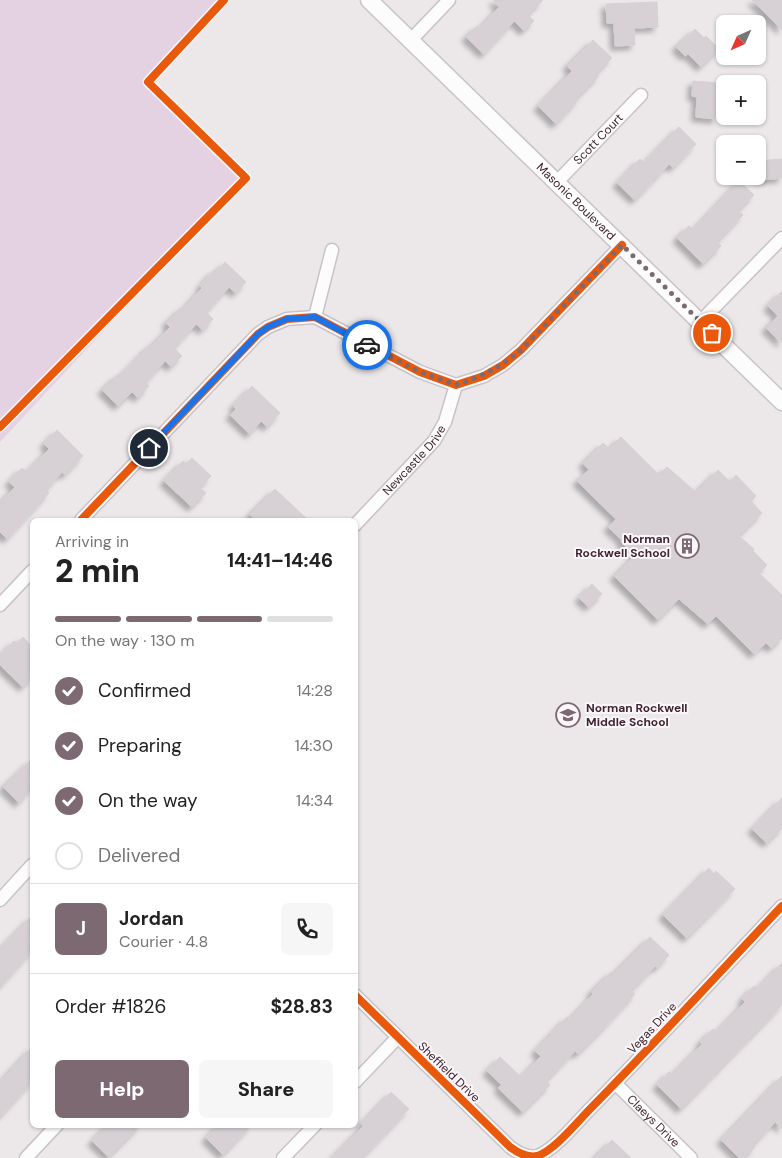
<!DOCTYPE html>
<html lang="en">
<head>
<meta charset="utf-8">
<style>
	:root { --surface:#fff; --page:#f6f6f6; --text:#222; --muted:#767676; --line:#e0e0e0; --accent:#7c6971 }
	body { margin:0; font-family:"DM Sans",sans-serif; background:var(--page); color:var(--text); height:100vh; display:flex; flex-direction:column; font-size:19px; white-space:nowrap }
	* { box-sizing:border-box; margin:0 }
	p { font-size:16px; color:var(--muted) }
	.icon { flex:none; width:28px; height:28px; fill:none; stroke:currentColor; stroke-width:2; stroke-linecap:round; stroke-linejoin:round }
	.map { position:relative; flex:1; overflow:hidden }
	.details { position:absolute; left:30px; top:518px; width:328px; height:610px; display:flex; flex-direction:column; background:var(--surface); border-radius:8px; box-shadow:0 1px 4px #0004 }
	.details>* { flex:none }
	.needle { width:32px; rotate:225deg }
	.controls { position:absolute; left:716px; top:15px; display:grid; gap:10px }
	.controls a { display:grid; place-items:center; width:50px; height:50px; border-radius:8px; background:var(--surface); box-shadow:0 1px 4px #0004; font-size:25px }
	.pin { position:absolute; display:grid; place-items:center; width:42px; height:42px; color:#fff; margin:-21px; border:2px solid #fff; border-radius:50%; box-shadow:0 1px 5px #0007 }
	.courier { position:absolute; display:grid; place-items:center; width:50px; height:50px; margin:-25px; border:4px solid #1a73e8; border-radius:50%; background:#fff; color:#222; box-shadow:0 1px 6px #0007 }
	.summary em { font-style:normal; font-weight:800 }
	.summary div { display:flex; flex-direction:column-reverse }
	.summary { display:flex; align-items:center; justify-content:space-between; height:85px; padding:0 25px }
	h1 { font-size:32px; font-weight:800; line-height:38px }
	.bar { display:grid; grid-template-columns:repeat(4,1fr); gap:8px 5px; align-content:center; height:60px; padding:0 25px }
	.bar i { height:6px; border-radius:4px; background:var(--line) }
	.bar .on { background:var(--accent) }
	.bar p { grid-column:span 4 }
	.line { display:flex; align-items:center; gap:12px; padding:0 25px; border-top:1px solid var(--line) }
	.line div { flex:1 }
	.round { display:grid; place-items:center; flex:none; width:52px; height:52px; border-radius:8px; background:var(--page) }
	ol { padding:0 25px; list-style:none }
	li { display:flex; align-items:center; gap:15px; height:55px }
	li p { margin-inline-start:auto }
	li .icon { padding:5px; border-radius:50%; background:var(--accent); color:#fff; stroke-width:4 }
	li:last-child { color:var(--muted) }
	li i { width:28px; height:28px; border:2px solid var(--line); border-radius:50% }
	.cta { display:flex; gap:10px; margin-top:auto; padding:10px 25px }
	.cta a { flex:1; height:58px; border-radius:8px; background:var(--accent); color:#fff; font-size:20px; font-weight:800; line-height:58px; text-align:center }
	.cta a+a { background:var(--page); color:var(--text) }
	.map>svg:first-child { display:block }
	.green { fill:#e4d2e2 }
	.building { fill:#d7d1d5; stroke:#d5d0d3; filter:url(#shadow) }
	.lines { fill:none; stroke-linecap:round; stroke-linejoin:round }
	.minor-casing { stroke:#c8c3c6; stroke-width:15 }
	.tertiary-casing { stroke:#c8c3c6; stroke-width:19 }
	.minor { stroke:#fcfcfc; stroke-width:12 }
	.tertiary { stroke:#fcfcfc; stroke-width:16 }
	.cycleway-casing { stroke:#faf6f9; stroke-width:11 }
	.cycleway { stroke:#e8590c; stroke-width:8 }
	.done { stroke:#7c6971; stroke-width:5; stroke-dasharray:0 9 }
	.route { stroke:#1a73e8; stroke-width:6 }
	.labels { text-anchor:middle; stroke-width:4; stroke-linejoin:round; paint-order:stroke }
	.street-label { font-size:12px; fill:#402530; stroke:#faf6f9 }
	.poi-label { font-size:12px; font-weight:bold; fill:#402530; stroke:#faf6f9; text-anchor:end }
</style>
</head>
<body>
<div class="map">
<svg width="782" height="1158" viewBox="0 0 782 1158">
	<defs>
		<filter id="shadow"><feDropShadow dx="-4.5" dy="4.5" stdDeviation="2.5" flood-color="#0004"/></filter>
	</defs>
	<rect width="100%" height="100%" fill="#ece8ea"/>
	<path class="green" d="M0,0H224L148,82L246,178L0,442Z"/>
	<path class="building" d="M493,0H543L528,15L534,21L524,31L514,21L484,54L466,37L477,26L480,28L499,7Z
		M752,0H782V30Z
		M657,2L658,27L634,28L635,45L615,46L614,23H607L606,4Z
		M695,29L704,38L706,36L719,49L701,67L688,54L685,56L676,47Z
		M593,40L612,58L596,74L599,76L578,97L579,99L556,124L538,106L572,71L567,66Z
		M693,81L719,83L717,119L696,117L697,97L692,96Z
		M679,127L696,144L673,168L669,164L635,200L617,183L640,159L644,163Z
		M782,159V178L760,180L759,161Z
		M739,181L754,195L738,211L743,215L717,242L721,246L703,264L677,238L689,226L693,230Z
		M225,262L246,282L236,293L229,287L206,312L213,319L203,330L196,324L174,348L182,356L171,367L165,361L145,383L149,386L138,398L132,392L118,406L102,390L117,375L118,377L129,367L150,345L151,346L170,327L166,323L181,308L183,309L202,288L200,286L214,270L216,272Z
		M782,291V343L766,328L778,316L768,306Z
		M252,386L280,413L267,427L261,421L250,434L230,415L236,409L233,406Z
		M57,430L83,456L65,475L62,472L46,490L49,493L7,539L0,532V502L15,487L9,482L22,468L27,472L49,449L44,444Z
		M621,437L659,475L667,467L696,492L718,470L730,482L736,475L756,496L751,501L762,513L739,536L754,549L753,551L767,565L759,573L782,595V638L772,648L766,643L754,654L716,616L708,624L679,599L658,620L614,576L635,555L621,542L622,540L608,527L616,519L577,481L589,470L583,463L603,443L609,449Z
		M192,458L211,476L200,488L206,493L192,507L164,481L183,461L186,464Z
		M275,489L308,520H255L250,514Z
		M592,584L602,594L589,607L579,598Z
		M23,637L32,647V678L23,687L0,665V656L14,641L17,644Z
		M32,759V788L19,803L3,787Z
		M782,798V828L767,843L752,829Z
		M709,868L714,874L716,871L735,889L687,938L663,915Z
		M32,916V951L0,987V949Z
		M650,937L669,955L657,968L655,966L631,991L635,994L601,1031L578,1054L575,1051L546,1081L550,1085L523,1112L498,1088L502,1085L487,1071L500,1057L521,1077L541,1056L535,1051L567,1017L569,1020L593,994L591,992L611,972L613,974Z
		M782,963V1005L681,1109L657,1085L669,1072L672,1075L702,1044L700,1042L713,1029L716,1032L745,1002L742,999L754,986L757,989Z
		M32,1047V1082L0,1117V1082Z
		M782,1076V1129L775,1122L753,1145L755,1147L744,1158H739L721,1140Z
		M391,1092L409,1109L362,1158H332L363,1126L361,1124Z
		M107,1125H141L109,1157L92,1141Z
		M218,1125H252L223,1155L206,1138Z
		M612,1140L631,1158H594Z"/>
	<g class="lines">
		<g class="minor-casing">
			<g id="minor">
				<path d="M410,41L449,0"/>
				<path id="s1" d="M556,183L641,95"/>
				<path d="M315,317L332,250"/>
				<path d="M700,322L782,238"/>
				<path d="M81,520L258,334L268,327L287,319L315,317L420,372L456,385L484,376L503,365L521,350L622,245"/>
				<path id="s2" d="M355,525L434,441L445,422L456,385"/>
				<path d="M0,605L32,571"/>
				<path d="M0,900L32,865"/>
				<path d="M355,995L510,1147C518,1153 527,1158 537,1156C554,1151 578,1121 591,1108C656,1042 718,974 782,906"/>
				<path d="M355,1082L398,1037"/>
				<path id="s3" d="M615,1083L691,1158"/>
				<path d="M26,1158L57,1125"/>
				<path d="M283,1158L315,1125"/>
			</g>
		</g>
		<g class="tertiary-casing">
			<g id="tertiary">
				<path id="s4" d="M369,0L782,402"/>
			</g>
		</g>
		<use href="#minor" class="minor"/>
		<use href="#tertiary" class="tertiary"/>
		<g class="cycleway-casing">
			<path id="cycleway" d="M0,427L246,178L148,82L224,0
				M81,520L258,334L268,327L287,319L315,317L420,372L456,385L484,376L503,365L521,350L622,245
				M355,995L510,1147C518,1153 527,1158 537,1156C554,1151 578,1121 591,1108C656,1042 718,974 782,906"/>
		</g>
		<use href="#cycleway" class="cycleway"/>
	</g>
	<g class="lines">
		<path class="done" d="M367,345L420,372L456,385C483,376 499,368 521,350L622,245L712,333"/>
		<path class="route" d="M149,448L258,334L268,327L287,319L315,317L367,345"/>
	</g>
	<defs>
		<g id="building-ring" transform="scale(1.25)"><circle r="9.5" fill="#faf6f9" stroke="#7c6971" stroke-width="1.5"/><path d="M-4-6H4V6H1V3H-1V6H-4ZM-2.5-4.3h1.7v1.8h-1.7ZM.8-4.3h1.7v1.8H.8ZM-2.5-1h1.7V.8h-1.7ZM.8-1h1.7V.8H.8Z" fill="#7c6971"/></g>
		<g id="school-ring" transform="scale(1.25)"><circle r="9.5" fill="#faf6f9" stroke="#7c6971" stroke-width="1.5"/><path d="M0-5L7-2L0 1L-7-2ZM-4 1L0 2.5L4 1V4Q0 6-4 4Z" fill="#7c6971"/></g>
	</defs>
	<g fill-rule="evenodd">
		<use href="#building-ring" x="687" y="546"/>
		<use href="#school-ring" x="568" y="715"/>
	</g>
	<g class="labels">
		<g class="street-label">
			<text dy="4" stroke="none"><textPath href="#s1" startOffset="61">Scott Court</textPath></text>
			<text dy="4" stroke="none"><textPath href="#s4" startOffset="289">Masonic Boulevard</textPath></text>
			<text dy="4" stroke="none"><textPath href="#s2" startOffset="88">Newcastle Drive</textPath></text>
			<text transform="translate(652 1028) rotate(-47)" y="4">Vegas Drive</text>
			<text transform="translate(449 1072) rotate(44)" y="4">Sheffield Drive</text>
			<text dy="4" stroke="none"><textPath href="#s3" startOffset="54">Claeys Drive</textPath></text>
		</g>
		<g class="poi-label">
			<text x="670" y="543">Norman<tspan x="670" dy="14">Rockwell School</tspan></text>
			<text x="586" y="712" text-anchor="start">Norman Rockwell<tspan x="586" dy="14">Middle School</tspan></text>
		</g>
	</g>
</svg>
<div class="controls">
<a><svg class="needle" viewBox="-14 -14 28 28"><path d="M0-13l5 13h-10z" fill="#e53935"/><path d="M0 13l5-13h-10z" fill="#767676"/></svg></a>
<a>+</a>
<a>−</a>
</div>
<div class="pin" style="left:712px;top:333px;background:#ea580c"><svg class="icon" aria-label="bag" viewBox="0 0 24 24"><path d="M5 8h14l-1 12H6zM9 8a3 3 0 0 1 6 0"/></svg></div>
<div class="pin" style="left:149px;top:448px;background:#1f2937"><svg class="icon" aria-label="home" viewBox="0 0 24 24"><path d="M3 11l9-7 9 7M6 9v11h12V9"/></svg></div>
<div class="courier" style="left:367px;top:345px"><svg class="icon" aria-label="car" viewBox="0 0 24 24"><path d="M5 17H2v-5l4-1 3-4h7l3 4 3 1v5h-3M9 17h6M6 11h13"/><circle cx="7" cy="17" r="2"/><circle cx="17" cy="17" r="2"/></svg></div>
<section class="details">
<div class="summary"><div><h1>2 min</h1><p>Arriving in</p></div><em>14:41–14:46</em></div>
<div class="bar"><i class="on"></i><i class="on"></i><i class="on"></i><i></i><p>On the way · 130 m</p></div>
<ol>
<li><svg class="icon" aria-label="check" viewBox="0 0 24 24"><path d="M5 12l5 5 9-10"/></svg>Confirmed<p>14:28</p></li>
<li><svg class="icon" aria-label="check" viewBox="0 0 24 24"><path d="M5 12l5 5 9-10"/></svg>Preparing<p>14:30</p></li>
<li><svg class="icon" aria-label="check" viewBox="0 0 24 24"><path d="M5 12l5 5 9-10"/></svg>On the way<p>14:34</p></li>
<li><i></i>Delivered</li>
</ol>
<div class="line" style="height:90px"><b class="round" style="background:var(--accent);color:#fff">J</b><div><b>Jordan</b><p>Courier · 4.8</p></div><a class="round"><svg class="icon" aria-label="phone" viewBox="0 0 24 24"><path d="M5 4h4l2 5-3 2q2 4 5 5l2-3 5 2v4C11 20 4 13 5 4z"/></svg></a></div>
<div class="line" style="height:65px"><div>Order #1826</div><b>$28.83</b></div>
<div class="cta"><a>Help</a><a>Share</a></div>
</section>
</div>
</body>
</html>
